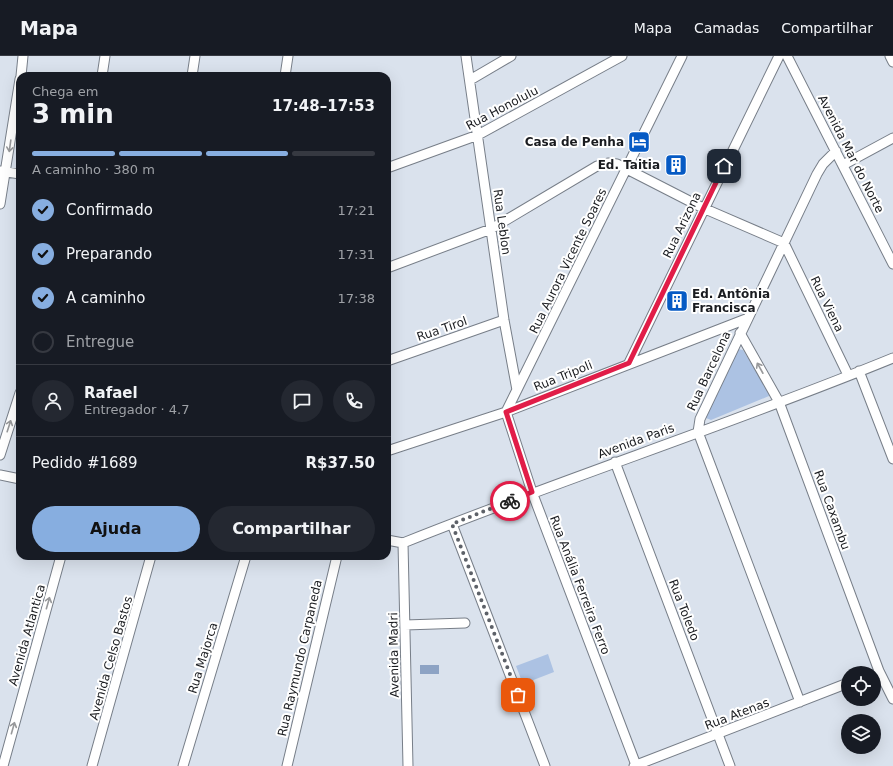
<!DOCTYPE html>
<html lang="pt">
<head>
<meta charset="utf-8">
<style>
	:root { --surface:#171b24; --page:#242831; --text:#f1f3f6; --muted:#9ea1a6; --line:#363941; --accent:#87aee0 }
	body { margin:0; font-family:"DejaVu Sans",sans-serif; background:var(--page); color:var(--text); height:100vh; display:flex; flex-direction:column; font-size:15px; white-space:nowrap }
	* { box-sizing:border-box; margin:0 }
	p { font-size:13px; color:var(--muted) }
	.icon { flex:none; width:22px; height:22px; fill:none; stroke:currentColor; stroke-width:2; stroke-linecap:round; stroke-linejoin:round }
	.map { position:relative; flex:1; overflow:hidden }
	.side { position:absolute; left:16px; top:16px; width:375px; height:488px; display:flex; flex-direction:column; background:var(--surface); border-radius:12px; box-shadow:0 4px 16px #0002 }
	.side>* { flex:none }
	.buttons { position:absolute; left:841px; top:610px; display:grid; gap:8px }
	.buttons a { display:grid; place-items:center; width:40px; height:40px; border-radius:50%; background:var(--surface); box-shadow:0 4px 16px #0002; font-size:20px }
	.pin { position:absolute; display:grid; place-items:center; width:34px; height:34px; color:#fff; margin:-17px; border-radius:8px; box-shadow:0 2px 6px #0006 }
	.courier { position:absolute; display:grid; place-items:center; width:40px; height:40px; margin:-20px; border:3px solid #e11d48; border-radius:50%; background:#fff; color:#222; box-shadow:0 1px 5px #0007 }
	.summary em { font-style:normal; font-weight:700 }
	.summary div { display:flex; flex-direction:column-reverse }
	.summary { display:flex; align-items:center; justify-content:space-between; height:68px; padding:0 16px }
	h1 { font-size:26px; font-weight:700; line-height:30px }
	.bar { display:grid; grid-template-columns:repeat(4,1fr); gap:6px 4px; align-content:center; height:48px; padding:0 16px }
	.bar i { height:5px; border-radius:3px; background:var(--line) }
	.bar .active { background:var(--accent) }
	.bar p { grid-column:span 4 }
	.line { display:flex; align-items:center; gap:10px; padding:0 16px; border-top:1px solid var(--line) }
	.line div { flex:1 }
	.round { display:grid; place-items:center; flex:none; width:42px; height:42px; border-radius:21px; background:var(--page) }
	ol { padding:0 16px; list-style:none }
	li { display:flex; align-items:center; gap:12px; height:44px }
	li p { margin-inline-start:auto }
	li .icon { padding:4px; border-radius:50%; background:var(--accent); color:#111; stroke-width:4 }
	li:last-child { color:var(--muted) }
	li i { width:22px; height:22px; border:2px solid var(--line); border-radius:50% }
	.cta { display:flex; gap:8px; margin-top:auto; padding:8px 16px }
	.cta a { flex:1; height:46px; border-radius:24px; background:var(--accent); color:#111; font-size:16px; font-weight:700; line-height:46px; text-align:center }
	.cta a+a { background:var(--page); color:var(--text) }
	header { display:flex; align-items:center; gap:24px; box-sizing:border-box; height:56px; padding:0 20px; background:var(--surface); border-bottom:1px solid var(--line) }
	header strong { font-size:19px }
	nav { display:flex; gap:22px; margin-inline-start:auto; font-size:14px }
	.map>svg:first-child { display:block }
	.green { fill:#acc2e3 }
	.water { fill:#8da3c4 }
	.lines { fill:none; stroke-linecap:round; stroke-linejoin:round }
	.minor-casing { stroke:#777e88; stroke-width:11 }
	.minor { stroke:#fff; stroke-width:9 }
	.oneway { stroke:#98999b }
	.done { stroke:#5d6168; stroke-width:4; stroke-dasharray:0 7.2 }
	.route { stroke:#e11d48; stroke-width:5 }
	.labels { text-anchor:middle; stroke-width:4; stroke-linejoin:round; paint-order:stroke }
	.street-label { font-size:12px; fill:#1a1c20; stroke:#fff }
	.poi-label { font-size:12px; font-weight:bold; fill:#1a1c20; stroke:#fff; text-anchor:end }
</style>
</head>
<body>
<header>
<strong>Mapa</strong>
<nav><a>Mapa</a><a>Camadas</a><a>Compartilhar</a></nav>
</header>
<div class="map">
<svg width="893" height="710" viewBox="0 0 893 710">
	<rect width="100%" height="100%" fill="#dae2ed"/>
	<path class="green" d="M738,293L743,294L769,337V340L711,364L706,362L705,358Z
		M548,598L554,616L523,628L516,610Z"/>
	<path class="water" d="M420,609H439V618H420Z"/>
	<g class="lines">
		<g class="minor-casing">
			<path id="minor" d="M466,0L504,264L517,334
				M787,0L893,208
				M890,0L893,6
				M21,20L23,0
				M102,20L105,0
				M192,20L195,0
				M285,20L288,0
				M470,24L511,0
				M843,109L893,82
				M387,112L478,79L622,0
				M0,115L20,118
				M0,148L20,23
				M387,212L491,173L597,110L608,107L617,108L703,152L784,187L848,319
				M740,277L779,346L879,615L893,643
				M387,305L504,264
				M629,307L779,0
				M859,315L893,403
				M387,395L506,356L746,263
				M0,399L20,337
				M615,406L730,710
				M0,419L20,423
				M452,468L545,710
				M387,484L403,487C565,422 732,368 893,302
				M403,487L408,710
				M405,569L465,567
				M800,646L698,376L700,363L817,118L823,108L836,95
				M636,709L532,436L506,356L682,0
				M3,710L61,500
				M92,710L151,500
				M183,710L246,500
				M287,710L337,500
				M634,710L848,627"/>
		</g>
		<use href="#minor" class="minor"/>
	</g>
	<defs><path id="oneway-shaft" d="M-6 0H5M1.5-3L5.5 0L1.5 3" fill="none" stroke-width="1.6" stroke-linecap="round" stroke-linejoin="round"/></defs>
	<g class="oneway">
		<use href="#oneway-shaft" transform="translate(10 90) rotate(98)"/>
		<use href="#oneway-shaft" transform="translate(760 312) rotate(-119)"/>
		<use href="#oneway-shaft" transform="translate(9 370) rotate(-72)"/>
		<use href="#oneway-shaft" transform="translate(48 547) rotate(-74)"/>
		<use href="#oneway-shaft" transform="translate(13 672) rotate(-74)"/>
	</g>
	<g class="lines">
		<path class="done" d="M510,445L452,468L518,639"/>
		<path class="route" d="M510,445L532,436L506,356L629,307L724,110"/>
	</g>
	<defs>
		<g id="hotel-square" transform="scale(1.15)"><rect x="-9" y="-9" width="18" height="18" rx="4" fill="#065ac4" stroke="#fff"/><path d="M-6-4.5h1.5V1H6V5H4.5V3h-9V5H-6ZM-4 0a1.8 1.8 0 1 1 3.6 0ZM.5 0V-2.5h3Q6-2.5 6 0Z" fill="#fff"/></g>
		<g id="building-square" transform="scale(1.15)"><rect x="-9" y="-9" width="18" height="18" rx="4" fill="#065ac4" stroke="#fff"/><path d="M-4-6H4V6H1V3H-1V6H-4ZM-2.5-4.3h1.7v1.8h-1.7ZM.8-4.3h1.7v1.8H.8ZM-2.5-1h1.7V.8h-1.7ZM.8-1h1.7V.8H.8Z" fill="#fff"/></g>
	</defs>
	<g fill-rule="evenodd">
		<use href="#hotel-square" x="639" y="86"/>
		<use href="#building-square" x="676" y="109"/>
		<use href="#building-square" x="677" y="245"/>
	</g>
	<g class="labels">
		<g class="street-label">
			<text transform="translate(502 52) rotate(-28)" y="4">Rua Honolulu</text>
			<text transform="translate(851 98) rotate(63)" y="4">Avenida Mar do Norte</text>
			<text transform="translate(502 166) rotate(82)" y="4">Rua Leblon</text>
			<text transform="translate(682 169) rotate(-64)" y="4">Rua Arizona</text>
			<text transform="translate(568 205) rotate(-64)" y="4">Rua Aurora Vicente Soares</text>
			<text transform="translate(827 248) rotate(64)" y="4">Rua Viena</text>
			<text transform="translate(442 273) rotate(-19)" y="4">Rua Tirol</text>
			<text transform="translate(709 315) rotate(-65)" y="4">Rua Barcelona</text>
			<text transform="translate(563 320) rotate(-22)" y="4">Rua Tripoli</text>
			<text transform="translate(636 385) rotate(-20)" y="4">Avenida Paris</text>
			<text transform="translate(832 454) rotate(70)" y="4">Rua Caxambu</text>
			<text transform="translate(580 529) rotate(69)" y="4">Rua Anália Ferreira Ferro</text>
			<text transform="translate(684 554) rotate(69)" y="4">Rua Toledo</text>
			<text transform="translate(27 579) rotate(-74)" y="4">Avenida Atlantica</text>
			<text transform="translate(394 599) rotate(-91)" y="4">Avenida Madri</text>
			<text transform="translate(111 602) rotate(-74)" y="4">Avenida Celso Bastos</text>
			<text transform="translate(203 602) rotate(-73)" y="4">Rua Majorca</text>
			<text transform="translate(300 602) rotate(-77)" y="4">Rua Raymundo Carpaneda</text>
			<text transform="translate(737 658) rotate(-21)" y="4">Rua Atenas</text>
		</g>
		<g class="poi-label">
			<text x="624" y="90">Casa de Penha</text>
			<text x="660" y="113">Ed. Taitia</text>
			<text x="692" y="242" text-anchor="start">Ed. Antônia<tspan x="692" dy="14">Francisca</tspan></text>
		</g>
	</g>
</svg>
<div class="buttons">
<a><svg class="icon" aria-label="locate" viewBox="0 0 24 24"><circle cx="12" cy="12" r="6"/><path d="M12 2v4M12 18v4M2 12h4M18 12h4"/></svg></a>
<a><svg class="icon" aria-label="layers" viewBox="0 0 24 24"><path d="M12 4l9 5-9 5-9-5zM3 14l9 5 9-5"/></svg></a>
</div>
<div class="pin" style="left:518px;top:639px;background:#ea580c"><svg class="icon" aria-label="bag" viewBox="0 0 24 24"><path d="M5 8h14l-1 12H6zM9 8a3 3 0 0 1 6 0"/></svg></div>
<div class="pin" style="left:724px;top:110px;background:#1f2937"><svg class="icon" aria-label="home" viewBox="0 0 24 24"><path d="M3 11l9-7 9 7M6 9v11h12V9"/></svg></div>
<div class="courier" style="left:510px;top:445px"><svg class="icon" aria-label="bike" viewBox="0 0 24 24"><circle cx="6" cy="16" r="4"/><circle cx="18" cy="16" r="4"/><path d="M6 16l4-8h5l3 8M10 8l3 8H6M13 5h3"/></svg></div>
<section class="side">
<div class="summary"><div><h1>3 min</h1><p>Chega em</p></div><em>17:48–17:53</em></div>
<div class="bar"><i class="active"></i><i class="active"></i><i class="active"></i><i></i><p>A caminho · 380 m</p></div>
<ol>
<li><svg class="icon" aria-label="check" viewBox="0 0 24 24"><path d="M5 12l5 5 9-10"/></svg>Confirmado<p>17:21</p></li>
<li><svg class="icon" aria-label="check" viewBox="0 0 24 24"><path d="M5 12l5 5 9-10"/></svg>Preparando<p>17:31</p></li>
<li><svg class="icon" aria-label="check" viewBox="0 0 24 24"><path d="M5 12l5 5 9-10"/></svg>A caminho<p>17:38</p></li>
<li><i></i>Entregue</li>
</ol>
<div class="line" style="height:72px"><a class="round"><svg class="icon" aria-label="person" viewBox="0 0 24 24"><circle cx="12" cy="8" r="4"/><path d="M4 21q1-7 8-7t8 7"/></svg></a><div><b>Rafael</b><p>Entregador · 4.7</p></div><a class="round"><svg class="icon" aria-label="chat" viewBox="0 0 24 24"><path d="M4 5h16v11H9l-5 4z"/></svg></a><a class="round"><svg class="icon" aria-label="phone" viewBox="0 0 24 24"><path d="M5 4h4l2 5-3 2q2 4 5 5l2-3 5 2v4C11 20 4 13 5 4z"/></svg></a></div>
<div class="line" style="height:52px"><div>Pedido #1689</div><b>R$37.50</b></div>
<div class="cta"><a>Ajuda</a><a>Compartilhar</a></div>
</section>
</div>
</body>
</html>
